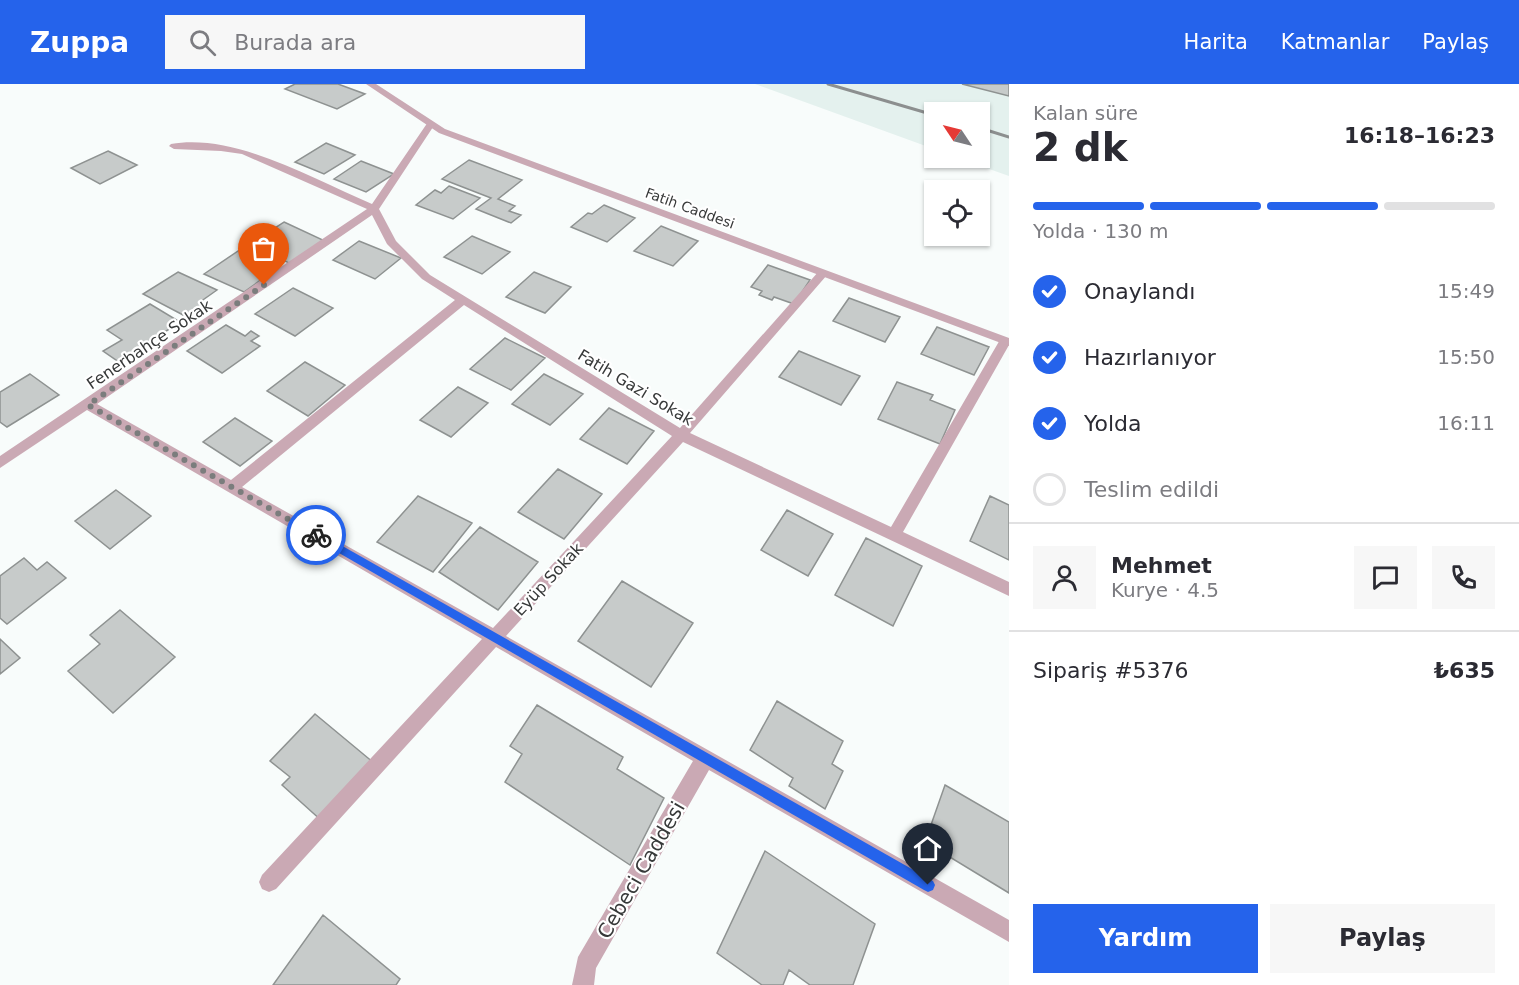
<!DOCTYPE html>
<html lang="tr">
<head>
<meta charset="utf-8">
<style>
	:root { --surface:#fff; --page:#f7f7f7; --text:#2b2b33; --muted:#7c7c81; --line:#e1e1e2; --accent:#2563eb }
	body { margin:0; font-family:"DejaVu Sans",sans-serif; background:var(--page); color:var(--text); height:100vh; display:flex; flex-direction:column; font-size:22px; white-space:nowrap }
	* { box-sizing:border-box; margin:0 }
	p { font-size:20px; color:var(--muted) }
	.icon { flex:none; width:33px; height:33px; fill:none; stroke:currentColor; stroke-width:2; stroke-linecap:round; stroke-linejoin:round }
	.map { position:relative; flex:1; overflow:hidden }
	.details { display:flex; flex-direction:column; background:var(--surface); width:510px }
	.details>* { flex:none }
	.needle { width:39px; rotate:305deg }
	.buttons { position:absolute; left:924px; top:18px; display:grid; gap:12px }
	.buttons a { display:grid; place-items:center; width:66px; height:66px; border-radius:0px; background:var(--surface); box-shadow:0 2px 4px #0004; font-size:30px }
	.pin { position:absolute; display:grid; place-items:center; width:51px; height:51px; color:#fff; margin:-62px -26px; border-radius:50% 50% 50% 0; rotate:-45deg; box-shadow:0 0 6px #0007 }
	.pin .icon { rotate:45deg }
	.courier { position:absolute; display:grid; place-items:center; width:60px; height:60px; margin:-30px; border:4px solid #2563eb; border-radius:50%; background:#fff; color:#222; box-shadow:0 2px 8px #0007 }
	.head em { font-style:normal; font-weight:700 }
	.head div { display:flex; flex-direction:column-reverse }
	.head { display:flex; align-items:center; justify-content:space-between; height:102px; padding:0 24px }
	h1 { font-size:39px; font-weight:700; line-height:45px }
	.bar { display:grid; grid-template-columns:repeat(4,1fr); gap:9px 6px; align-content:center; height:72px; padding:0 24px }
	.bar i { height:8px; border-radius:4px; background:var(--line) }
	.bar .on { background:var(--accent) }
	.bar p { grid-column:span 4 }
	.line { display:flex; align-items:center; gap:15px; padding:0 24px; border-top:2px solid var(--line) }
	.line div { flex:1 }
	.round { display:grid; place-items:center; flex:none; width:63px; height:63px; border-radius:0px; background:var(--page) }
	ol { padding:0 24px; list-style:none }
	li { display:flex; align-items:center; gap:18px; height:66px }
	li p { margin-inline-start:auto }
	li .icon { padding:6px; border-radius:50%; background:var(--accent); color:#fff; stroke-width:4 }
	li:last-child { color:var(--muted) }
	li i { width:33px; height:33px; border:3px solid var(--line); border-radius:50% }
	.primary-button { display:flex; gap:12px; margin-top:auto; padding:12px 24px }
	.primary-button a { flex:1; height:69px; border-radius:0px; background:var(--accent); color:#fff; font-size:24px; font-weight:700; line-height:69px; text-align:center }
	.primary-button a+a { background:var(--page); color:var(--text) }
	header { display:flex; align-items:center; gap:36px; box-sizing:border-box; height:84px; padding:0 30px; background:var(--accent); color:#fff }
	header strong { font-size:28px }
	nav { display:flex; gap:33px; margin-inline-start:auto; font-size:21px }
	.search { width:420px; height:54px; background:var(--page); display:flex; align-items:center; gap:15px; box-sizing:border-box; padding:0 21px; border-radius:0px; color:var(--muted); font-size:22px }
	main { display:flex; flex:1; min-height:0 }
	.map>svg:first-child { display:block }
	.built { fill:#e4f1ee }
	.building { fill:#c7cbca; stroke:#8e9291; stroke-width:1.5 }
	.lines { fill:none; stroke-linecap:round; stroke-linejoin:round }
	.minor { fill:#caa9b4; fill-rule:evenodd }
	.tertiary { fill:#caa9b4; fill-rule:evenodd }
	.rail { stroke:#8c8f8f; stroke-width:3 }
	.route { fill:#2563eb }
	.done { stroke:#7b7d7d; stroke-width:6; stroke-dasharray:0 10.8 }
	.labels { text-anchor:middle; stroke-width:4.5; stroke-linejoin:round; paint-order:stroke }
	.far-street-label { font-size:14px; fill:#373939; stroke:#fff }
	.street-label { font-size:16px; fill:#373939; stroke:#fff }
	.near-street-label { font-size:20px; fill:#373939; stroke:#fff }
</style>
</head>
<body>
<header>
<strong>Zuppa</strong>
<div class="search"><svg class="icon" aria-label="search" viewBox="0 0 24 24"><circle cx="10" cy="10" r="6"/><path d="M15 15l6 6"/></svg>Burada ara</div>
<nav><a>Harita</a><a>Katmanlar</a><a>Paylaş</a></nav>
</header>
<main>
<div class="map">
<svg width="1009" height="901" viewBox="0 0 1009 901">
	<rect width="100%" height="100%" fill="#f8fcfb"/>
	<path class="built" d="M755,0H1009V92L958,74H980V28H934V65Z"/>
	<path class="building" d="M295,0H338L365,10L337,25L285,5Z
		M962,0H1009V12Z
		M326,59L355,71L324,90L295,78Z
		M108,67L137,81L100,100L71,84Z
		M469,76L522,96L498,115L515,122L509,127L521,131L511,139L476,125L491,114L442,95Z
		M361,77L394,90L366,108L334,95Z
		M449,102L480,114L453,135L416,121L435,106L441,109Z
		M604,121L635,134L607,158L571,143L588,129L592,130Z
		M284,138L325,157L291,180L250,160Z
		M661,142L698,157L673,182L634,167Z
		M472,152L510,168L482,190L444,173Z
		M359,157L401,174L375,195L333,176Z
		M241,165L280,182L244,208L204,190Z
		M768,181L810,196L794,220L774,213L772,216L759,211L762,207L751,203Z
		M178,188L217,206L200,218L205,220L187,233L143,210Z
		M534,188L571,203L545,229L506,213Z
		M293,204L333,224L295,252L255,230Z
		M849,214L900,233L885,258L833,237Z
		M150,220L180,238L119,278L103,267L122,256L107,246Z
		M226,241L245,252L251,247L259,252L251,257L260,262L222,289L187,267Z
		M937,243L989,263L974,291L921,270Z
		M505,254L545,274L511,306L470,285Z
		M799,267L860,292L841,321L779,293Z
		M305,278L345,301L308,332L267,307Z
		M30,290L59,311L7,343L0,338V308Z
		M544,290L583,310L550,341L512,320Z
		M897,298L933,311L930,316L955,326L940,360L878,335Z
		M458,303L488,319L451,353L420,336Z
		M609,324L654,347L627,380L580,355Z
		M235,334L272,357L240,382L203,358Z
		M558,385L602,410L564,455L518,428Z
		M116,406L151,432L110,465L75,437Z
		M418,412L472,439L433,488L377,458Z
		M990,412L1009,421V476L970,457Z
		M787,426L833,450L808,492L761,466Z
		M480,443L538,478L498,526L439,488Z
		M866,454L922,482L893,542L835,511Z
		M24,474L37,486L47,478L66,494L7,540L0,534V492Z
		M622,497L693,539L651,603L578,557Z
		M120,526L175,573L113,629L68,587L100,560L90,551Z
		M0,555L20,574L0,590Z
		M777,617L843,657L832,680L843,687L825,725L789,702L793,694L750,666Z
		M537,621L623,673L617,685L664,714L630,781L505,698L522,670L510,662Z
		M315,630L374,679L323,738L282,701L290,693L270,677Z
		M945,701L1009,738V809L925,758Z
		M765,767L875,840L853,901H810L789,886L783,901H762L717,869Z
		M323,831L400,895L396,901H273Z"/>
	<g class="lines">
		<path class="minor" d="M428,38L435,40L379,125L396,157L430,191L680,344L819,187H827V191L690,349L891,443L1001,254H1009V261L903,448L1009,498V512L683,358L506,552L1009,836V858L709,686L596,884L594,901H572L578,873L693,677L496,563L276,805L269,808L262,805L259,798L262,791L482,555L87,326L0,384V372L367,125L242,70L221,67L174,65L169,62L171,60C236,49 313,95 372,120ZM372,131L387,160L422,195L455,216L231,396L97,320ZM464,221L672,352L493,544L242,403Z"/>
		<path class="tertiary" d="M366,0H376L445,45L1009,254V262L439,49Z"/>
		<path class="rail" d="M828,0L934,31
			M980,44L1009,53"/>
	</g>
	<path class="route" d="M316,447L933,797L935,801L933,806L928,808L924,806L313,454L311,451Z"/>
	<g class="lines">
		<path class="done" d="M264,201L88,321L316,451"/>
	</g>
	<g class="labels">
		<g class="far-street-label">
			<text transform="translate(690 124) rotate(20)" y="5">Fatih Caddesi</text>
		</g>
		<g class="street-label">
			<text transform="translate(149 260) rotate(-34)" y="6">Fenerbahçe Sokak</text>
			<text transform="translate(636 303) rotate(31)" y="6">Fatih Gazi Sokak</text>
			<text transform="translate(548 495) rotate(-47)" y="6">Eyüp Sokak</text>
		</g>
		<g class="near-street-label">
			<text transform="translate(641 786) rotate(-60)" y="7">Cebeci Caddesi</text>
		</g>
	</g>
</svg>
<div class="buttons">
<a><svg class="needle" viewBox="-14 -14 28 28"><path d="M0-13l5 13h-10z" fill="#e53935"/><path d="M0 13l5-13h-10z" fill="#7c7c81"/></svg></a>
<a><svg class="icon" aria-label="locate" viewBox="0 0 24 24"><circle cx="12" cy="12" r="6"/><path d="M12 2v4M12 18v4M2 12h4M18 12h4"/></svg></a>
</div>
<div class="pin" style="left:264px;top:201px;background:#ea580c"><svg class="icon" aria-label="bag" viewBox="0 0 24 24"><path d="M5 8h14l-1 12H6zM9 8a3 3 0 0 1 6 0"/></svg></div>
<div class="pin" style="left:928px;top:801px;background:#1f2937"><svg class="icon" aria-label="home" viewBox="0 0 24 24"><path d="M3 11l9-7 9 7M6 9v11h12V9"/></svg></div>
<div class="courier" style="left:316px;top:451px"><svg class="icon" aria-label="bike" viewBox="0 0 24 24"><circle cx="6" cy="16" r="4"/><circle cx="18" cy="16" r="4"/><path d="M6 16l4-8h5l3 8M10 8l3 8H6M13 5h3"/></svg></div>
</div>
<section class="details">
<div class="head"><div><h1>2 dk</h1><p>Kalan süre</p></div><em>16:18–16:23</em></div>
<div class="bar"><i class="on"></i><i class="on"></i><i class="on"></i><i></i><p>Yolda · 130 m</p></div>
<ol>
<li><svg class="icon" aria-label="check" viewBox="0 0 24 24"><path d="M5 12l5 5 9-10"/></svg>Onaylandı<p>15:49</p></li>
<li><svg class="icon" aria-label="check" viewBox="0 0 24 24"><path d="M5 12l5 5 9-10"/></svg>Hazırlanıyor<p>15:50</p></li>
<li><svg class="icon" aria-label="check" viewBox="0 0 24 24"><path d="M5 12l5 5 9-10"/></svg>Yolda<p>16:11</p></li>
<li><i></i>Teslim edildi</li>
</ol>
<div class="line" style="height:108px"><a class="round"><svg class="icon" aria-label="person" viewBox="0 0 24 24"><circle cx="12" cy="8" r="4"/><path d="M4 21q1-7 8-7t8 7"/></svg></a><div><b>Mehmet</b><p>Kurye · 4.5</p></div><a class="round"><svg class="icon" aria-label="chat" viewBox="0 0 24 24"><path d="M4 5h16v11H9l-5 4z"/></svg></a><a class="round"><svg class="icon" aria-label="phone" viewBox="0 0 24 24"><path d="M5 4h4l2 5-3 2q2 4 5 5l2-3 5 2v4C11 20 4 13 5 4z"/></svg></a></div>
<div class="line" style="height:78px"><div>Sipariş #5376</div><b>₺635</b></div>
<div class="primary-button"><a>Yardım</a><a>Paylaş</a></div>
</section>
</main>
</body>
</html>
